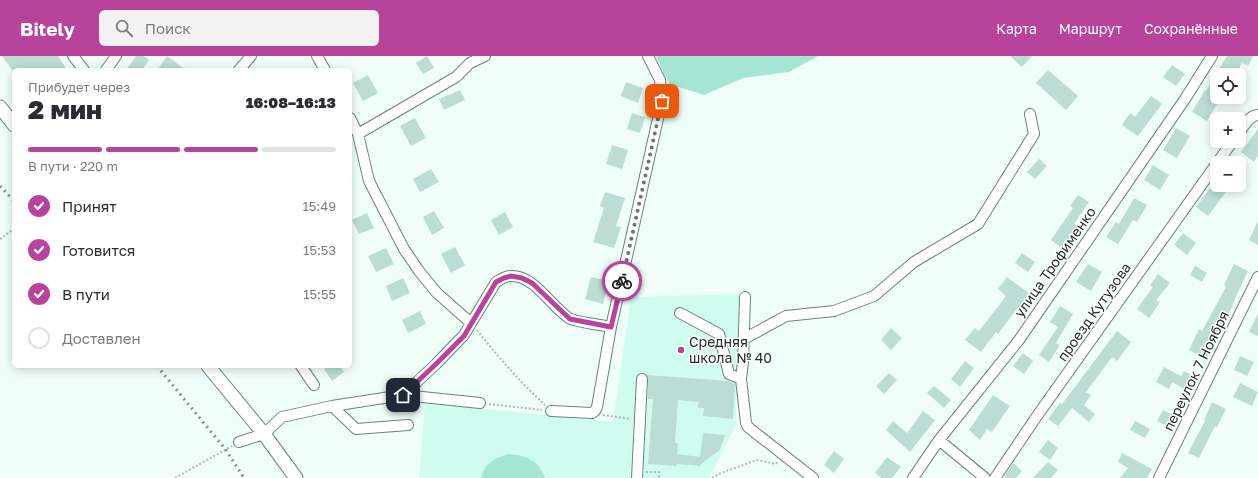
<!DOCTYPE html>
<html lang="ru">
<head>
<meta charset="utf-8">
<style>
	:root { --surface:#fff; --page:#f2f2f3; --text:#2b2b33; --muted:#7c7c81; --line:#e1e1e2; --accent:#b8439b }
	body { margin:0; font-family:"Golos Text",sans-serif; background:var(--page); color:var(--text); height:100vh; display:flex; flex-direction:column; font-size:15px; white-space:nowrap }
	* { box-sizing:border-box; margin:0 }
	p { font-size:13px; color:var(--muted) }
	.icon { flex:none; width:22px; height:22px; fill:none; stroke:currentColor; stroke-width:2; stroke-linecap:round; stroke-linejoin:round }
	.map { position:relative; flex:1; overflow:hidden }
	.drawer { position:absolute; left:12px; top:12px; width:340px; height:300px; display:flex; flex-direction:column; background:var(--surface); border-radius:6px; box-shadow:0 2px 10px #0003 }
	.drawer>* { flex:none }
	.buttons { position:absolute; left:1210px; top:12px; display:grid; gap:8px }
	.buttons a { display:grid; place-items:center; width:36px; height:36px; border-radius:6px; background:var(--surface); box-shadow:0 2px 10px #0003; font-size:20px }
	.pin { position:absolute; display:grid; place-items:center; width:34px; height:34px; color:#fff; margin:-17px; border-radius:8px; box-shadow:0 2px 6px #0006 }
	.courier { position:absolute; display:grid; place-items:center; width:40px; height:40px; margin:-20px; border:3px solid #b8439b; border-radius:50%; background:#fff; color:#222; box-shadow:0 1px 5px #0007 }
	.summary em { font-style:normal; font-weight:800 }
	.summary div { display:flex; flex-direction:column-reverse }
	.summary { display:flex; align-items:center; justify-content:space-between; height:68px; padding:0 16px }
	h1 { font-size:26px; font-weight:800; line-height:30px }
	.bar { display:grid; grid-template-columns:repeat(4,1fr); gap:6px 4px; align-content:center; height:48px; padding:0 16px }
	.bar i { height:5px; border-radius:3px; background:var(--line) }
	.bar .selected { background:var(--accent) }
	.bar p { grid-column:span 4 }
	ol { padding:0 16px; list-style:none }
	li { display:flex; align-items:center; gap:12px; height:44px }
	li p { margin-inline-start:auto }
	li .icon { padding:4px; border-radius:50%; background:var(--accent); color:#fff; stroke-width:4 }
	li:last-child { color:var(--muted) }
	li i { width:22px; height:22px; border:2px solid var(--line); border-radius:50% }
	header { display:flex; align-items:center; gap:24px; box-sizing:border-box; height:56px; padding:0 20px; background:var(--accent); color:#fff }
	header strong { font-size:19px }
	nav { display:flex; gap:22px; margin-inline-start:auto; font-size:14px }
	.search { width:280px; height:36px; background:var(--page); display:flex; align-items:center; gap:10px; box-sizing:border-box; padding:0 14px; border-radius:6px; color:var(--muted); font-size:15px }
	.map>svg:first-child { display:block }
	.built { fill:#d0fcf0 }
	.green { fill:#a5e5d4 }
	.building { fill:#bbddd4 }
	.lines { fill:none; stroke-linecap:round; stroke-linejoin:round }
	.minor-casing { stroke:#65857c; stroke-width:12 }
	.major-casing { stroke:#65857c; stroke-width:15 }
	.path { stroke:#adbbb7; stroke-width:2; stroke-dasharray:2 2; stroke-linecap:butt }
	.minor { stroke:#fff; stroke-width:10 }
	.major { stroke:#fff; stroke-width:13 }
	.rail { stroke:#85938f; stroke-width:3; stroke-dasharray:2 4; stroke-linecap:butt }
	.done { stroke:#697773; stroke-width:4; stroke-dasharray:0 7.2 }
	.route { stroke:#b8439b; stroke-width:5 }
	.poi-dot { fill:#b8439b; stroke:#fff; stroke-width:1.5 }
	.labels { text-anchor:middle; stroke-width:3; stroke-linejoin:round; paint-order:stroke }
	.street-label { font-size:14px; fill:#212e2a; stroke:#fff }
	.poi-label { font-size:14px; fill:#212e2a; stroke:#fff; text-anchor:start }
</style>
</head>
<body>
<header>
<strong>Bitely</strong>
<div class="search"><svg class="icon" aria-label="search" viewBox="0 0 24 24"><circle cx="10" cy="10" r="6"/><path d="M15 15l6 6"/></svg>Поиск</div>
<nav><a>Карта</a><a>Маршрут</a><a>Сохранённые</a></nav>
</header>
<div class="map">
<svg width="1258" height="422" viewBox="0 0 1258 422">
	<rect width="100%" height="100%" fill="#f0fefa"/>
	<path class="built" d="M739,238L736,369L709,422H419L425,347L613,366L631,241Z"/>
	<path class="green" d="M656,0H818L789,16L743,22L704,39L669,28Z
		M508,398C525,399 539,404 545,422H481C485,406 494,403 508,398Z"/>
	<path class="building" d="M2,0H58L67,14H12Z
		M136,0H144L149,4L142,14H126Z
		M167,0L186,14H157Z
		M427,0L434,12L423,18L416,7Z
		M1010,0H1032L1022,11Z
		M1227,0H1253L1248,10L1242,7L1235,19H1217V41L1220,43L1207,65L1192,56L1205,34L1206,35Z
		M1172,9L1185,18L1176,30L1163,21Z
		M1048,14L1078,40L1066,54L1036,27Z
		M368,19L378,37L363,45L353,27Z
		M626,26L643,32L638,47L621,40Z
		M460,34L465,44L444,54L439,43Z
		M1151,40L1162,48L1138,80L1122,69L1130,57L1135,61Z
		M632,57L645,61L640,77L627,73Z
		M415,62L426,82L411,90L400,70Z
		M1176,72L1190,80L1177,102L1163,94Z
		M1258,73V100L1254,106L1241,96Z
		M612,89L628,94L622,113L606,108Z
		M1039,103L1047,110L1035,123L1027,116Z
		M1153,109L1169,119L1160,134L1144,124Z
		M431,113L439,126L420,136L413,123Z
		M1212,129H1231L1208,160L1196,151Z
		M605,136L625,142L616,170L621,171L614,192L593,186L604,152L600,150Z
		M1078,139L1089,146L1074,168L1078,171L1063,193L1051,184L1073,152L1070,150Z
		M1134,142L1147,149L1137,166L1133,164L1118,188L1106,181L1116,166L1119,168Z
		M434,155L444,172L432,179L423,161Z
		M505,156L513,171L499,179L491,164Z
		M367,157L374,172L359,178L352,164Z
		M1258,165V189L1249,184Z
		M1183,177L1196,187L1187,199L1174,189Z
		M455,191L465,209L451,217L441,198Z
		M386,192L394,208L376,216L368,200Z
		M1022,197L1035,206L1028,216L1015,207Z
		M1088,208L1102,216L1091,235L1076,226Z
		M1234,208L1248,215L1232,249H1233L1206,303L1189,294L1199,273L1202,275L1226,231L1224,229Z
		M1195,210L1207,217L1202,226L1190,219Z
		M1158,218L1170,227L1156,244L1160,246L1149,262L1137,253L1153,231L1150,229Z
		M591,221L609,225L603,248L585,243Z
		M1007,221L1030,238L1020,251L1019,250L998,278L996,276L981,296L965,284L975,272L979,275L1006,240L998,233Z
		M403,222L410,237L392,245L386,230Z
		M1060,250L1073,258L1056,287L1060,289L1049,306L1039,299L1058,271L1050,266Z
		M420,255L426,268L408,277L402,264Z
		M1258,258V280L1249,276Z
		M891,272L902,282L891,294L881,284Z
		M1117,275L1131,286L1117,305L1112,301L1086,336L1091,339L1084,349L1095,358L1089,366L1072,352L1058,370L1048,363L1060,347L1062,348Z
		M1023,297L1033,305L1024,318L1013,310Z
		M1240,300L1254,306L1247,320L1234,314Z
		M965,305L974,312L960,331L951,323Z
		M329,310H340L344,316L332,325L324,313Z
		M1164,311L1181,320L1184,315L1196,321L1188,335L1172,326L1169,333L1156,326Z
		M889,317L897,324L884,338L876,330Z
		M647,319L728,325L735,328L733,363L703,360L704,352H698V346L678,344L675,387H678L677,398L700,401L703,377L725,379L720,394L701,408L700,410L677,408L676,410L648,408L653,343H648V323Z
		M1240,327L1258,336L1252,350L1233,341Z
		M934,330L951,344L944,352L927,337Z
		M993,339L1010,350L992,376L987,373L980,384L969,374Z
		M1212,346L1226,353L1217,371L1215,370L1199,402L1188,397L1205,365L1204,364Z
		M1163,354L1179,362L1173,373L1157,365Z
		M923,355L935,364L910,396L886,374L893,365L907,377Z
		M1135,365L1150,373L1145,382L1130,374Z
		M1048,384L1058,392L1050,404L1039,396Z
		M834,395L844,403L834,417L824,409Z
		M1122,397L1152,413L1147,422H1120L1128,412L1118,406Z
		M887,401L901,411L892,422H882L875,417Z
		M1048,406L1058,414L1051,422H1033Z
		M1013,407L1022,415L1016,422H1006L1004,420Z"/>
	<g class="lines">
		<g class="minor-casing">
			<path id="minor" d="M73,0L84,14
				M317,0L325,14
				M106,14L116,0
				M239,14L251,0
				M350,62L358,78L369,125L404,193L419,215L437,237L471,267
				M1239,77C1244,70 1249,59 1258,59
				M358,78L456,21L470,7L485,0
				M1217,107L1233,85
				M745,241L743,306L741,323L746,367L748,371L813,422
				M680,257L719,278L729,318L741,323
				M744,283L786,260L834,255L874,240L914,206L978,168L1034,78L1030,58
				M301,310L314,329
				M403,339L436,308L464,279L496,226C500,224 505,220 510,220C534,218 551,251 569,262C574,266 603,269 611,271
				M332,350L356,373L408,369
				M551,355L592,357L595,355L597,351L611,271L662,45L660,24L648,0
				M939,384L985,422
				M239,386L264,378L282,361L332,350L403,339L480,347
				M637,422L642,323
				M913,422L939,384L1019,284L1185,43L1212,0
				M995,422L1037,360L1217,107
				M1159,422L1258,221"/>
		</g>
		<g class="major-casing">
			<path id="major" d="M0,51L14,69
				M208,310L264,378L296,422"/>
		</g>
		<path class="path" d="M0,183L14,173
			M477,274C498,301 520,326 545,349
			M489,348L542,354
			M603,359L631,363
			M646,416H659V422
			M175,422L232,390
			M712,422L721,417L757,404L776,408L778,405"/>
		<use href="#minor" class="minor"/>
		<use href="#major" class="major"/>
		<path class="rail" d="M0,130L14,145
			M157,310L226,394L244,422"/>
	</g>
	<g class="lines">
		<path class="done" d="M622,225L662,45"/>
		<path class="route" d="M403,339L436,308L464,280L496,226L504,222L511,220L522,222L532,227L570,263L611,271L622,225"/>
	</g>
	<circle class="poi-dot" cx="681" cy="294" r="4"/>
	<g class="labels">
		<g class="street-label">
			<text transform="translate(1055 206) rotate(-55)" y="5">улица Трофименко</text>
			<text transform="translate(1094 256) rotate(-55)" y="5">проезд Кутузова</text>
			<text transform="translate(1196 315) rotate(-64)" y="5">переулок 7 Ноября</text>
		</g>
		<g class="poi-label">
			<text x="689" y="291">Средняя<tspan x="689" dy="16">школа № 40</tspan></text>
		</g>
	</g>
</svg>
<div class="buttons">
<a><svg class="icon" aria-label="locate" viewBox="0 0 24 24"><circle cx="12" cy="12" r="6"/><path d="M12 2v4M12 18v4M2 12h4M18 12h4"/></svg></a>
<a>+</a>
<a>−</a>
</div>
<div class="pin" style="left:662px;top:45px;background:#ea580c"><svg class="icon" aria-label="bag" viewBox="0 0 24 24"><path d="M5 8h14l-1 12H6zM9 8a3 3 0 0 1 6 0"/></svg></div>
<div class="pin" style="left:403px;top:339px;background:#1f2937"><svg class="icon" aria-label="home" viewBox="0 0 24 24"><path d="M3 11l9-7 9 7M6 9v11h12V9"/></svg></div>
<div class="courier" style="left:622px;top:225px"><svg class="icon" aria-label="bike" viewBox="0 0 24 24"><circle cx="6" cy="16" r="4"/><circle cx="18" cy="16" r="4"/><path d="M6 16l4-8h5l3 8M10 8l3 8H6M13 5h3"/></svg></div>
<section class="drawer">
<div class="summary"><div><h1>2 мин</h1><p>Прибудет через</p></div><em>16:08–16:13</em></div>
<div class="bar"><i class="selected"></i><i class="selected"></i><i class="selected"></i><i></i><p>В пути · 220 m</p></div>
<ol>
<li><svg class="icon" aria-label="check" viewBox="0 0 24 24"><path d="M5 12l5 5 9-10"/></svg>Принят<p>15:49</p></li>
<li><svg class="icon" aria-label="check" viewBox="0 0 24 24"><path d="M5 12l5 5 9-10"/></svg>Готовится<p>15:53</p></li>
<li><svg class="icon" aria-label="check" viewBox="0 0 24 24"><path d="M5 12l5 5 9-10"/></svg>В пути<p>15:55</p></li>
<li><i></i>Доставлен</li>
</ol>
</section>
</div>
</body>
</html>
